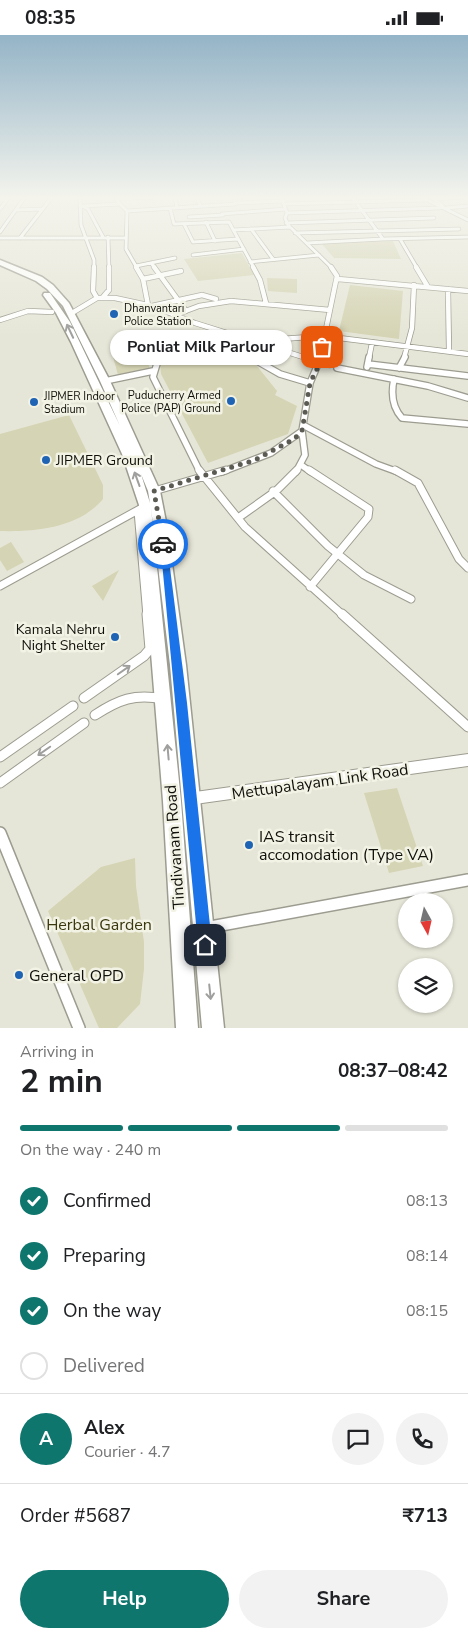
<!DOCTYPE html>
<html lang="en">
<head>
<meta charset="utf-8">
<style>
	:root { --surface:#fff; --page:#f2f2f2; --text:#202124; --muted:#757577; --line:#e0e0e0; --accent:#0f766e }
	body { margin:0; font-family:"Nunito Sans",sans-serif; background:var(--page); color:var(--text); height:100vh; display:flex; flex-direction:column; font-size:19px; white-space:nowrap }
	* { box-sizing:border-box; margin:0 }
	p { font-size:16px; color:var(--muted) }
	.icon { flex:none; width:28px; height:28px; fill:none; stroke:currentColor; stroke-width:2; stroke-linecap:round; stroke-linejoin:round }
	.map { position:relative; height:993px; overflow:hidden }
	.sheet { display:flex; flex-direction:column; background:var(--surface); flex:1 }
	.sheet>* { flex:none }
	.needle { width:32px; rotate:172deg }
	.fabs { position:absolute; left:398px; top:858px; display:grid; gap:10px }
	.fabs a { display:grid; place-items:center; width:55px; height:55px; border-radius:50%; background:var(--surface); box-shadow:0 1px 4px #0004; font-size:25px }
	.pin { position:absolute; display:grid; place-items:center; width:42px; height:42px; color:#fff; margin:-21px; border-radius:10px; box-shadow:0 2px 8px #0006 }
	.courier { position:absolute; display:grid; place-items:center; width:50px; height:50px; margin:-25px; border:4px solid #1a73e8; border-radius:50%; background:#fff; color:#222; box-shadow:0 1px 6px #0007 }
	.bubble { position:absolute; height:35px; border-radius:18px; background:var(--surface); box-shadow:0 1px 4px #0004; font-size:16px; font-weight:700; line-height:35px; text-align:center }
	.summary em { font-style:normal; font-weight:700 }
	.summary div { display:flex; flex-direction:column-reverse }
	.summary { display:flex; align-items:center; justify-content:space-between; height:85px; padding:0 20px }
	h1 { font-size:32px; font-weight:700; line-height:38px }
	.bar { display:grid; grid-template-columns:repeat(4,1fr); gap:8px 5px; align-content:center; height:60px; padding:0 20px }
	.bar i { height:6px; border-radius:4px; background:var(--line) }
	.bar .current { background:var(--accent) }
	.bar p { grid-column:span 4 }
	.line { display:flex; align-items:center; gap:12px; padding:0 20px; border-top:1px solid var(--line) }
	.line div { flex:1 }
	.round { display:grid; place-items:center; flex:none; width:52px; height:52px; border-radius:26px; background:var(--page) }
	ol { padding:0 20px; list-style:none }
	li { display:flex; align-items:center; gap:15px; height:55px }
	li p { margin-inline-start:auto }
	li .icon { padding:5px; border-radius:50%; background:var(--accent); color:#fff; stroke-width:4 }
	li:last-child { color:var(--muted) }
	li i { width:28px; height:28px; border:2px solid var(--line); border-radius:50% }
	.primary-button { display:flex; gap:10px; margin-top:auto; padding:10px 20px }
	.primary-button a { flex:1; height:58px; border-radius:30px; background:var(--accent); color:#fff; font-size:20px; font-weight:700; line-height:58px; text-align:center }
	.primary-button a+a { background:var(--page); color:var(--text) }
	.status { display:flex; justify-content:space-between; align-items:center; height:35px; padding:0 25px; background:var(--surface); direction:ltr }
	.status svg { height:14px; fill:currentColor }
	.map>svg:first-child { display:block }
	.green { fill:#d5d4b4 }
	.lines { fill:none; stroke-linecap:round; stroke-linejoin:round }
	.minor-tunnel-far1 { stroke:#c6c6b9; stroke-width:4.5; stroke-dasharray:4.5 2; stroke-linecap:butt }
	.minor-tunnel { stroke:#c6c6b9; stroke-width:5.5; stroke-dasharray:5.5 2.5; stroke-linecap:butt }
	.minor-far5-casing { stroke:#9d9c90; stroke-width:4.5 }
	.minor-far4-casing { stroke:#9d9c90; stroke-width:6 }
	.minor-far3-casing { stroke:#9d9c90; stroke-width:8 }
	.minor-far2-casing { stroke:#9d9c90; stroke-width:9 }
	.minor-far1-casing { stroke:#9d9c90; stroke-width:11 }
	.minor-casing { stroke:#9d9c90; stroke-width:14 }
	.tertiary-casing { stroke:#9d9c90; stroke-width:2 }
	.trunk-casing { stroke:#9d9c90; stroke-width:3 }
	.minor-far5 { stroke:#fff; stroke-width:3 }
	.minor-far4 { stroke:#fff; stroke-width:4.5 }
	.minor-far3 { stroke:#fff; stroke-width:5.5 }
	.minor-far2 { stroke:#fff; stroke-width:7 }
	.minor-far1 { stroke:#fff; stroke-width:9 }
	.minor { stroke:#fff; stroke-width:11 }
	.tertiary { fill:#fff; fill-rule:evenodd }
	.trunk { fill:#fff; fill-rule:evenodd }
	.oneway { stroke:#9f9f9d }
	.route { fill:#1a73e8 }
	.done { stroke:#5b5b53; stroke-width:5; stroke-dasharray:0 9 }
	.poi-dot { fill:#1f64b4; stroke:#f3f3e5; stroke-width:2 }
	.labels { text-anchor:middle; stroke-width:5; stroke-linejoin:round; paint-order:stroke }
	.far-poi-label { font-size:11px; fill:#10100b; stroke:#f3f3e5; text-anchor:start }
	.poi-label { font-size:14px; fill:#10100b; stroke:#f3f3e5; text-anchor:start }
	.near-street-label { font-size:16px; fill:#10100b; stroke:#f3f3e5 }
	.near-poi-label { font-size:16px; fill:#10100b; stroke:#f3f3e5; text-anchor:start }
	.near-park-label { font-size:16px; fill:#3a370e; stroke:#f3f3e5 }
</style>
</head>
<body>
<div class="status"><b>08:35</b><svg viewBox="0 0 49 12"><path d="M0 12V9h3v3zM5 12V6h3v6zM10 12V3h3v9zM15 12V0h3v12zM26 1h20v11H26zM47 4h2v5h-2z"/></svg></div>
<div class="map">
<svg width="468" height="993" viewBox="0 0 468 993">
	<rect width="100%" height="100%" fill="#e6e6d8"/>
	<path class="green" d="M393,206L401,224L334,223L322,209Z
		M242,218L254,240L198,246L184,224Z
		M267,243L297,244V258L268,256Z
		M350,250L403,256L399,304L339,296Z
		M203,306C222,308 233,313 247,327L253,326L277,356L275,360L297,371L288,399L208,428L161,339L160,328L172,312Z
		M143,313L150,334L118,340L112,318Z
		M69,380L103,450V464C79,493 35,497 0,496V399Z
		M11,507L24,527L7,536L0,525V513Z
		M119,535L103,566L92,551Z
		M397,753L423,831L389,838L364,758Z
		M135,823L136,851L144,907V934L140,969L117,993H99L48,876L101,832Z"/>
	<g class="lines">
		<path class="minor-tunnel-far1" d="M303,322L306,323"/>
		<path class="minor-tunnel" d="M303,322L337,333"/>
		<g class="minor-far5-casing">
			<path id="minor-far5" d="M80,162L81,190L94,225V233
				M117,162V166L127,176L126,214L137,233
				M175,162L177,173
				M197,162L200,171
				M232,162H242
				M281,162L287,178L285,183L288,190L332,233
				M352,162L383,204L468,202
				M421,162L468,185
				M431,162L443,171
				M116,164L152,162
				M434,164L464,162
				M235,168L284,166
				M284,169L425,165
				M80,170L88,174L103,202
				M84,171L120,169
				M170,173L174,189L229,187L254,233
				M446,173L468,171
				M0,174L9,162
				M16,175L43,174
				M127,176L235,169
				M287,178L440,173
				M222,179L286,174
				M189,182L223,180
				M206,187L215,206
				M286,188L434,183
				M184,189L193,207L238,204
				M251,194L273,224
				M233,195L290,192
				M0,197L25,162
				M295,198L459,194
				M108,202L109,233
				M0,203H126
				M20,203L52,162
				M400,204L417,233
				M307,208L383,204
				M193,220L244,214
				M250,227L319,220
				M151,228L155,233
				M136,231L175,223"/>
		</g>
		<g class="minor-far4-casing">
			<path id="minor-far4" d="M94,232L93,256L97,263
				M136,232L143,244L148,270
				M154,232L186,276
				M253,232L260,245L266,268
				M416,232L428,252
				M143,244L181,236
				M338,244L468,256
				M448,254L449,316
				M103,262L109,255V232
				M152,271L202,260L216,264
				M72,278L97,263H115L152,271L195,288L303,322
				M175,280L199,271L231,266L330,275
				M0,285L28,276L52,277
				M238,298L281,304L323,301L468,319
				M159,323C181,286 225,305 252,323
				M320,323L337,241L331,232
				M369,323L372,308
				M404,323L412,293L414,250"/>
		</g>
		<g class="minor-far3-casing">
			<path id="minor-far3" d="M159,322L153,342L200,437
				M250,322L280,339L310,348
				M368,329L468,341
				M367,332L369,322
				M337,333L428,351L468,363
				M399,333L405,322
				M394,344C391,358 392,372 402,383L468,389
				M105,346L153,336
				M303,390L376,429L398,437
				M301,430L311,437
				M222,437L271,418L302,396L310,348L321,322
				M296,437L305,420L302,396"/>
		</g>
		<g class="minor-far2-casing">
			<path id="minor-far2" d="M199,435L245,492L344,581
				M309,435L369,474L368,482L310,552
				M395,435L418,448L459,524L468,533
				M154,456L226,435
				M273,456L328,511L364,540L411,564
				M138,476L147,581
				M238,483L276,456L297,435
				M0,551L140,474"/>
		</g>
		<g class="minor-far1-casing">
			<path id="minor-far1" d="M342,579L468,692
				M84,663L144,621L150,614L147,579
				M95,680C118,665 135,658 163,664
				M0,722L73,671
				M0,748L84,688"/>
		</g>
		<g class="minor-casing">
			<path id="minor" d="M0,798L79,993
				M205,893L468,845"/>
		</g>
		<g class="tertiary-casing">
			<path id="tertiary" d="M468,719V731L188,770L184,768L182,764L184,760L188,758Z"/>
		</g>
		<g class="trunk-casing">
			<path id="trunk" d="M0,225L42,242L53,250L69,268L110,346L160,456L167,492L186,630L224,993H202L170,630L151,473L181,766L198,993H176L163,766L139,470L122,419L71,307L56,278L43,260L44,258H50L70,287L120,391L100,346L63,271L47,254L36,246L0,230ZM141,439L148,456L150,468Z"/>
		</g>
		<use href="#minor-far5" class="minor-far5"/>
		<use href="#minor-far4" class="minor-far4"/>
		<use href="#minor-far3" class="minor-far3"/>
		<use href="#minor-far2" class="minor-far2"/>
		<use href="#minor-far1" class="minor-far1"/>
		<use href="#minor" class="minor"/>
		<use href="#tertiary" class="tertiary"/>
		<use href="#trunk" class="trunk"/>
	</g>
	<defs><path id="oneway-shaft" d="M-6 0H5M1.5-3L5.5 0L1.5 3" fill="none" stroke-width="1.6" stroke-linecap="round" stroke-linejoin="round" transform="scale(1.25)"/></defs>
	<g class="oneway">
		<use href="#oneway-shaft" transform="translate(70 296) rotate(-115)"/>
		<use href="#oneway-shaft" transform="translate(137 444) rotate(-110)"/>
		<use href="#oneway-shaft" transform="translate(124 635) rotate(-35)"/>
		<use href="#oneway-shaft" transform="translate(44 716) rotate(145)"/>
		<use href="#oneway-shaft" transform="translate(168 717) rotate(-95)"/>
		<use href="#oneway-shaft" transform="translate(210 957) rotate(84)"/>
	</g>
	<linearGradient id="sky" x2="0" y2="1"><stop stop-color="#94b4c7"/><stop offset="0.54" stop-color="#f4f4ed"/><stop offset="1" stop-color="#f4f4ed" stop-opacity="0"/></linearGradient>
	<rect width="468" height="301" fill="url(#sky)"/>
	<path class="route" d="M160,506H166L167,509L187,668L212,910L210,915L205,917L200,915L198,910Z"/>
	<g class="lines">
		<path class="done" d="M163,509L154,456L255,425L294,404L302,396L310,348L319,330L322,312"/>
	</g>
	<g class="poi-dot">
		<circle cx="114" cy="279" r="5"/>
		<circle cx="231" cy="366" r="5"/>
		<circle cx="34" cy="367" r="5"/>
		<circle cx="46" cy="425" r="5"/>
		<circle cx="115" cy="602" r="5"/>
		<circle cx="249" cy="810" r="5"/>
		<circle cx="19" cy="940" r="5"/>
	</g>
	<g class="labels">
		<g class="far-poi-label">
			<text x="124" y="277">Dhanvantari<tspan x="124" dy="13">Police Station</tspan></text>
			<text x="221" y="364" text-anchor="end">Puducherry Armed<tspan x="221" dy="13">Police (PAP) Ground</tspan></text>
			<text x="44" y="365">JIPMER Indoor<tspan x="44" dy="13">Stadium</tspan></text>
		</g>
		<g class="poi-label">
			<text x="56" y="430">JIPMER Ground</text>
			<text x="105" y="599" text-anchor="end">Kamala Nehru<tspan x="105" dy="16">Night Shelter</tspan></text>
		</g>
		<g class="near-street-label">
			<text transform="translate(320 746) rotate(-8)" y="6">Mettupalayam Link Road</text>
			<text transform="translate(174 812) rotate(-94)" y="6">Tindivanam Road</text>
		</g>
		<g class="near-poi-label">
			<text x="259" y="807">IAS transit<tspan x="259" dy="18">accomodation (Type VA)</tspan></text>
			<text x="29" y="946">General OPD</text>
		</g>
		<g class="near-park-label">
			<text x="99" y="895">Herbal Garden</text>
		</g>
	</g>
</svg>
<div class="fabs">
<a><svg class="needle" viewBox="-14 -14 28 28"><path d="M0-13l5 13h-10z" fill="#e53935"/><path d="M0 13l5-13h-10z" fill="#757577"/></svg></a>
<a><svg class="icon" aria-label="layers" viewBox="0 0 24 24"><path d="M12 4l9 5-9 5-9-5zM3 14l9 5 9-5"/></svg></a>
</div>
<div class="pin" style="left:322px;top:312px;background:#ea580c"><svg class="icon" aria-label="bag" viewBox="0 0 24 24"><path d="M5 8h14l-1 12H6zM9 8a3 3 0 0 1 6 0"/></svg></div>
<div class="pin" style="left:205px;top:910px;background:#1f2937"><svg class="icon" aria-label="home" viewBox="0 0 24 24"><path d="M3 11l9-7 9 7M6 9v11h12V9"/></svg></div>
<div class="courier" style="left:163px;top:509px"><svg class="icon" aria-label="car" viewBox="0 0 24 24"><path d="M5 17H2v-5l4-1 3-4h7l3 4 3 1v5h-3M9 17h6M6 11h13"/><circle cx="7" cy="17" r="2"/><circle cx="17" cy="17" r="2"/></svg></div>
<div class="bubble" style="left:110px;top:295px;width:182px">Ponliat Milk Parlour</div>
</div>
<section class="sheet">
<div class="summary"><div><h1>2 min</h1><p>Arriving in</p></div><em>08:37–08:42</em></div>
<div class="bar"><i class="current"></i><i class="current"></i><i class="current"></i><i></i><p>On the way · 240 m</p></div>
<ol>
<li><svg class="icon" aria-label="check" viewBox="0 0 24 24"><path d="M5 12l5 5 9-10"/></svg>Confirmed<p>08:13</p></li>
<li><svg class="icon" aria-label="check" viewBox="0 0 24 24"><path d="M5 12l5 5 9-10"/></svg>Preparing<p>08:14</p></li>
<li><svg class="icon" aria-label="check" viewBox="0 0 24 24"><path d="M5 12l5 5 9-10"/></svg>On the way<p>08:15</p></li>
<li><i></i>Delivered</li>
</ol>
<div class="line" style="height:90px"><b class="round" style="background:var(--accent);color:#fff">A</b><div><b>Alex</b><p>Courier · 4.7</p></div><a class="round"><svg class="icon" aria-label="chat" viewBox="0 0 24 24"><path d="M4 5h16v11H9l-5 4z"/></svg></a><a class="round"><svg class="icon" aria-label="phone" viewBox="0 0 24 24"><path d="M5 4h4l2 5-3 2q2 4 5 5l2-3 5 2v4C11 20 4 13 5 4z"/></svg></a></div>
<div class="line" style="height:65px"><div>Order #5687</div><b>₹713</b></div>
<div class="primary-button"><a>Help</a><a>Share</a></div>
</section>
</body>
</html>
